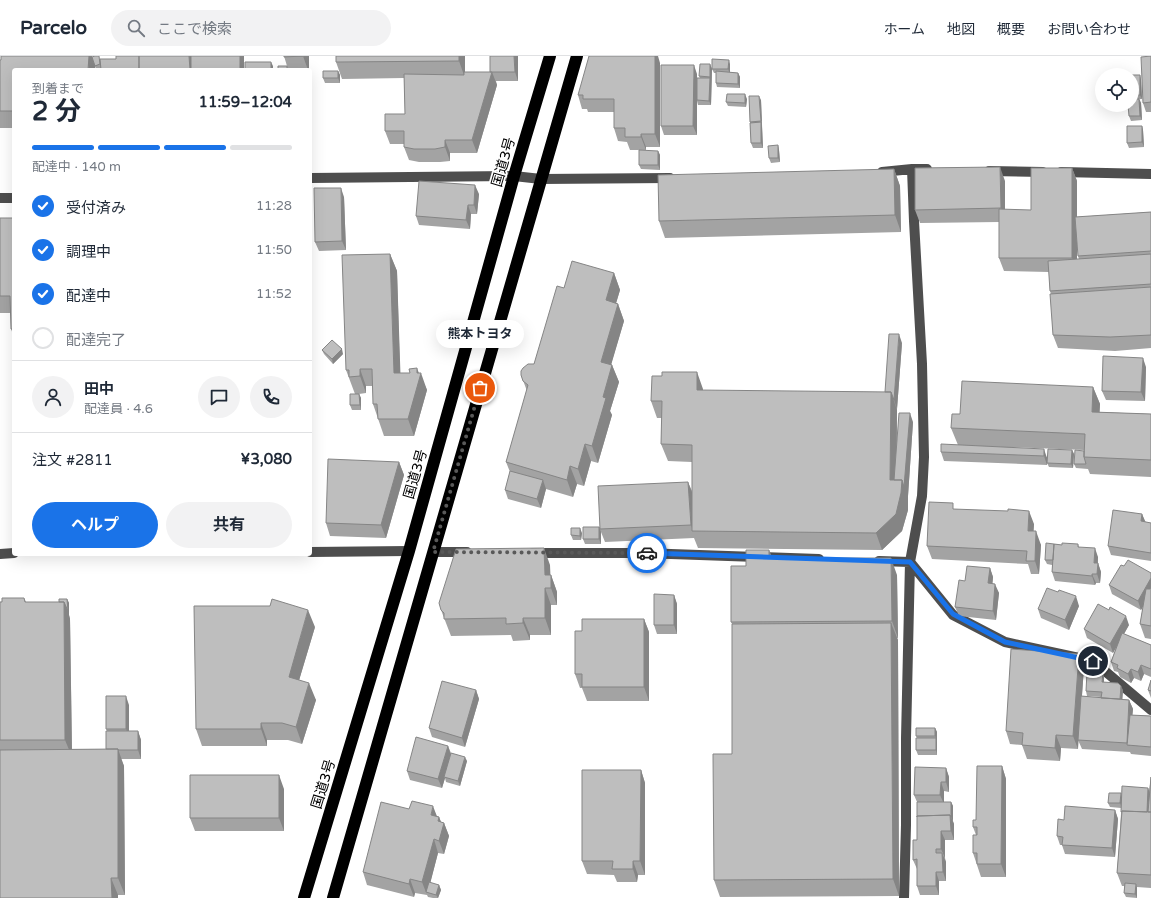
<!DOCTYPE html>
<html lang="ja">
<head>
<meta charset="utf-8">
<style>
	:root { --surface:#fff; --page:#f2f2f3; --text:#1f2937; --muted:#747a83; --line:#e0e1e3; --accent:#1a73e8 }
	body { margin:0; font-family:"Varela Round","Noto Sans JP",sans-serif; background:var(--page); color:var(--text); height:100vh; display:flex; flex-direction:column; font-size:15px; white-space:nowrap }
	* { box-sizing:border-box; margin:0 }
	p { font-size:13px; color:var(--muted) }
	.icon { flex:none; width:22px; height:22px; fill:none; stroke:currentColor; stroke-width:2; stroke-linecap:round; stroke-linejoin:round }
	.map { position:relative; flex:1; overflow:hidden }
	.panel { position:absolute; left:12px; top:12px; width:300px; height:488px; display:flex; flex-direction:column; background:var(--surface); border-radius:4px; box-shadow:0 4px 16px #0002 }
	.panel>* { flex:none }
	.tools { position:absolute; left:1095px; top:12px; display:grid; gap:8px }
	.tools a { display:grid; place-items:center; width:44px; height:44px; border-radius:50%; background:var(--surface); box-shadow:0 4px 16px #0002; font-size:20px }
	.pin { position:absolute; display:grid; place-items:center; width:34px; height:34px; color:#fff; margin:-17px; border:2px solid #fff; border-radius:50%; box-shadow:0 1px 4px #0007 }
	.courier { position:absolute; display:grid; place-items:center; width:40px; height:40px; margin:-20px; border:3px solid #1a73e8; border-radius:50%; background:#fff; color:#222; box-shadow:0 1px 5px #0007 }
	.bubble { position:absolute; height:28px; border-radius:14px; background:var(--surface); box-shadow:0 4px 16px #0002; font-size:13px; font-weight:700; line-height:28px; text-align:center }
	.head em { font-style:normal; font-weight:700 }
	.head div { display:flex; flex-direction:column-reverse }
	.head { display:flex; align-items:center; justify-content:space-between; height:68px; padding:0 20px }
	h1 { font-size:26px; font-weight:700; line-height:30px }
	.bar { display:grid; grid-template-columns:repeat(4,1fr); gap:6px 4px; align-content:center; height:48px; padding:0 20px }
	.bar i { height:5px; border-radius:3px; background:var(--line) }
	.bar .selected { background:var(--accent) }
	.bar p { grid-column:span 4 }
	.line { display:flex; align-items:center; gap:10px; padding:0 20px; border-top:1px solid var(--line) }
	.line div { flex:1 }
	.round { display:grid; place-items:center; flex:none; width:42px; height:42px; border-radius:21px; background:var(--page) }
	ol { padding:0 20px; list-style:none }
	li { display:flex; align-items:center; gap:12px; height:44px }
	li p { margin-inline-start:auto }
	li .icon { padding:4px; border-radius:50%; background:var(--accent); color:#fff; stroke-width:4 }
	li:last-child { color:var(--muted) }
	li i { width:22px; height:22px; border:2px solid var(--line); border-radius:50% }
	.cta { display:flex; gap:8px; margin-top:auto; padding:8px 20px }
	.cta a { flex:1; height:46px; border-radius:24px; background:var(--accent); color:#fff; font-size:16px; font-weight:700; line-height:46px; text-align:center }
	.cta a+a { background:var(--page); color:var(--text) }
	header { display:flex; align-items:center; gap:24px; box-sizing:border-box; height:56px; padding:0 20px; background:var(--surface); border-bottom:1px solid var(--line) }
	header strong { font-size:19px }
	nav { display:flex; gap:22px; margin-inline-start:auto; font-size:14px }
	.search { width:280px; height:36px; background:var(--page); display:flex; align-items:center; gap:10px; box-sizing:border-box; padding:0 14px; border-radius:22px; color:var(--muted); font-size:15px }
	.map>svg:first-child { display:block }
	.lines { fill:none; stroke-linecap:round; stroke-linejoin:round }
	.minor { stroke:#4e4e4e; stroke-width:10 }
	.highway { stroke:#000; stroke-width:12 }
	.wall { fill:#a3a3a3; fill-rule:evenodd }
	.shaded-wall { fill:#858585 }
	.building { fill:#bebebe; stroke:#858585 }
	.done { stroke:#595959; stroke-width:4; stroke-dasharray:0 7.2 }
	.route { stroke:#1a73e8; stroke-width:5 }
	.labels { text-anchor:middle; stroke-width:3.5; stroke-linejoin:round; paint-order:stroke }
	.street-label { font-size:14px; fill:#000; stroke:#fff }
</style>
</head>
<body>
<header>
<strong>Parcelo</strong>
<div class="search"><svg class="icon" aria-label="search" viewBox="0 0 24 24"><circle cx="10" cy="10" r="6"/><path d="M15 15l6 6"/></svg>ここで検索</div>
<nav><a>ホーム</a><a>地図</a><a>概要</a><a>お問い合わせ</a></nav>
</header>
<div class="map">
<svg width="1151" height="842" viewBox="0 0 1151 842">
	<rect width="100%" height="100%" fill="#fff"/>
	<g class="lines">
		<path class="minor" d="M989,115L1043,116
			M882,116L912,113H927
			M1061,116L1151,118
			M310,122L514,120L541,123L670,122
			M0,142H14
			M310,496L409,495
			M433,496H467
			M533,497H642L819,503
			M0,498L14,497
			M879,505L910,506L953,559L1005,586L1093,605L1151,654
			M904,842L906,769V682L910,506L922,440L924,401L922,308L914,165L912,113"/>
		<path class="highway" d="M304,842L409,495L514,120L550,0
			M333,842L577,0"/>
	</g>
	<path class="wall" d="M92,0L93,5L116,3V0H244V3L101,13L98,14H96L95,10L14,14V72H0V4Z
		M284,0H309V14H278L287,10Z
		M465,0V16H490V0H518V25H496L497,29L477,97H450V105L440,106H419L409,104L404,91V88H390L385,75L405,58L404,22L342,23L336,6Z
		M1151,0V56H1146L1143,47Z
		M660,7V91H646V94H630L627,86L618,85L614,72V56H588L587,53H582L578,39Z
		M710,8L712,13L711,49H698L697,45V79H664L661,70L697,18V35L700,22L699,20Z
		M730,8V16L738,17L740,21V32L717,31L716,27V17H714L712,13Z
		M338,15L340,19V27H325L323,22Z
		M1132,19H1140L1141,24L1142,43H1139L1141,47L1142,64L1131,65L1129,60L1132,49Z
		M747,43L746,51L728,50L726,46Z
		M761,44L763,92H753L751,87L750,66Z
		M1142,70L1143,74L1144,91L1129,92L1127,87Z
		M778,89L779,94L780,106L771,107L769,102Z
		M658,95L660,99V114L641,113L639,109Z
		M1072,112L1077,125V161L1151,156V292L1115,295L1058,292L1053,279L1051,238L1050,235L1049,216L1004,215L999,202V166L920,167L915,154L1005,125V154H1031ZM1077,185L1078,200L1079,203H1077Z
		M894,113L900,130L901,176L665,182L659,165Z
		M479,138L477,158H471L470,173L419,169L416,160Z
		M344,141L346,194L319,195L315,186Z
		M0,162H14V281L11,273V257H0Z
		M390,198L397,215L400,317H419L427,334L414,380H384L373,348V330H366V337L359,338L361,342V354H352L350,349L355,338L346,314Z
		M614,217L620,234L616,247L618,248L624,265L611,308L612,309L619,326L610,355L612,359L598,407L591,405L584,430L577,428L573,441L546,433L541,452L508,443L505,434L510,416L506,406L527,335L521,319L534,308L564,232Z
		M902,287L897,353V384L913,366L908,440V454L902,475L882,494L698,492L694,482L605,486L601,476V488H585L583,483L599,471L688,426L692,435V406L668,405L661,388L662,362H657L651,345L703,333V335L885,336Z
		M322,294L343,298L333,308L324,298Z
		M1146,311L1145,345L1106,344L1102,335Z
		M1093,331L1100,348L1099,356L1151,358V421L1090,418L1088,413L1076,412L1074,408L1084,394L1010,391L1047,401L1072,394L1074,398L1073,412L1049,411L1047,407V409L944,405L941,396L958,389L951,372L960,358Z
		M399,406L404,419L386,482L330,480L326,467Z
		M955,453L1034,468L1033,475L1041,489L1039,518H1031L1028,508L932,503L927,490Z
		M1142,458L1145,466L1151,467V505L1111,499L1108,490Z
		M582,477L581,484H573L571,479Z
		M1054,488L1062,489L1078,488L1079,491L1098,501V507L1101,516L1100,527H1096L1095,529L1055,525L1052,516V509L1047,508L1045,504Z
		M769,494L772,502L897,519L898,582H897L898,584L899,840L720,841L714,824L732,698V568L731,566L746,510Z
		M550,509V519H551L557,536V549H551V579H530V584L513,585L511,579L451,580L441,554Z
		M1124,510L1151,517V583L1145,582L1140,568L1143,550L1141,554L1112,538L1109,529Z
		M990,512L993,521L992,527L999,537L996,564L959,560L955,551Z
		M1058,536L1079,550L1069,574L1041,562L1038,553Z
		M674,539L677,548V578H657L654,569Z
		M24,542L26,546H59L67,543L69,547V559L70,563L72,693H106L107,675L106,673L129,649V675H138L141,684V703H121L124,710L125,839H118V842H0V546Z
		M644,563L649,576V645H587L582,632H580L575,618L582,575Z
		M1129,569L1124,578L1151,589V621L1144,618L1141,625L1134,622L1131,627L1120,621L1118,616L1114,615L1111,606L1116,591L1113,597L1087,582L1084,573Z
		M315,571L299,624L316,644L302,688L288,684H267V690H202L196,673Z
		M1084,611L1082,640L1101,642V641L1087,640L1086,635L1103,617L1104,622V626L1123,634L1122,643L1129,644L1133,653L1132,659L1151,660V700L1131,698L1130,696L1082,693L1078,684V693L1061,692L1060,705L1027,703L1022,689L1010,688L1006,675Z
		M1151,624V642L1148,634Z
		M476,634L479,643L465,691L432,681L429,672Z
		M935,672L937,676V699H918L916,694L917,682L916,680Z
		M448,690L451,697L467,705L460,730L446,726L445,722L442,732L410,724L407,715Z
		M1002,710L1006,723V821H981L973,797L976,779L973,771Z
		M946,712L949,721V736L944,735V746H951L953,750V765L954,768V784H945V802L946,806V825H939V839H920L917,830V813L913,804L917,784V746L914,739Z
		M641,714L645,727V819H638L637,826H617L614,819L587,818L582,805Z
		M1151,721V832L1137,831V842L1126,841L1124,837V830H1122L1117,817L1121,758V752L1110,751L1108,747L1122,740L1148,732L1149,736Z
		M284,733V775H195L190,762Z
		M1115,754L1118,763L1115,801L1065,798L1062,789H1060L1057,780L1064,764Z
		M437,760L439,761L441,766L444,767L449,780L444,798L438,797L430,827L439,829L441,834L438,842H433L428,841L427,839L415,837L414,841L367,829L363,816Z"/>
	<path class="shaded-wall" d="M89,0H92L95,9V14H88Z
		M189,0H193L194,14H190Z
		M240,0H244V14H240Z
		M303,0H309V14H308Z
		M459,0H465V22L459,5Z
		M514,0H518V25L515,16Z
		M655,0H658L660,7V91L655,78Z
		M729,4L730,8V18L728,13Z
		M271,6L273,10V14H271Z
		M710,8L712,13L711,49L709,45Z
		M694,9L697,18V79L693,70Z
		M338,15L340,19V27L338,22Z
		M492,16L497,29L477,97L472,84Z
		M738,17L740,21V32L738,28Z
		M1140,19L1141,24L1142,43L1140,39Z
		M745,38L747,43L746,51L745,47Z
		M759,40L761,44L762,70L761,65Z
		M1139,43L1141,47L1142,64L1140,60Z
		M761,66L762,71L763,92L761,87Z
		M1142,70L1143,74L1144,91L1142,86Z
		M641,78L646,91V94L641,81Z
		M445,84L450,97V105L445,91Z
		M778,89L779,94L780,106L778,102Z
		M658,95L660,99V114L658,109Z
		M1000,111L1005,125V166L1001,152Z
		M1072,112L1077,125V216L1072,202Z
		M894,113L900,130L901,176L895,159Z
		M475,129L479,138L477,158L474,149Z
		M341,132L344,141L346,194L342,185Z
		M468,149L471,158L470,173L466,164Z
		M390,198L397,215L401,334L394,317Z
		M614,217L620,234L612,261L606,244Z
		M618,248L624,265L607,323L601,306Z
		M899,278L902,287L897,353L894,344Z
		M342,293L343,298L333,308L332,303Z
		M1143,302L1146,311L1145,345L1141,336Z
		M612,309L619,326L610,355L612,359L598,407L592,390L603,341Z
		M417,312L420,320L421,317L427,334L414,380L408,363L417,317Z
		M360,313L366,330V337L360,320Z
		M697,316L703,333V352L697,334Z
		M1093,331L1100,348L1099,373L1092,356Z
		M891,336L897,354L896,431L890,424Z
		M359,338L361,342V354L360,349Z
		M910,357L913,366L908,440V454L902,475L882,494L876,477L902,424Z
		M585,388L591,405L584,430L578,413Z
		M1044,393L1047,402V409L1044,400Z
		M1072,394L1074,398L1073,412L1071,408Z
		M399,406L404,419L386,482L381,469Z
		M570,410L577,428L573,441L567,424Z
		M543,424L546,433L541,452L537,443Z
		M688,426L693,439V475L691,469Z
		M1029,455L1034,468L1033,488L1028,475Z
		M1142,458L1146,467L1141,465Z
		M599,471L601,476V488L599,483Z
		M580,472L582,477L581,484L580,480Z
		M1036,475L1041,489L1039,518L1035,505Z
		M544,492L550,509L551,532L545,519Z
		M1095,492L1098,501L1097,516L1094,507Z
		M769,494L775,511L769,502Z
		M891,502L897,519L898,582L892,565Z
		M1098,507L1101,516L1100,527L1097,518Z
		M990,512L993,521L992,536L988,527Z
		M1092,518L1096,527L1095,529L1092,520Z
		M551,519L557,536V549L551,532Z
		M1151,522V537L1141,554L1138,545Z
		M995,528L999,537L996,564L993,555Z
		M545,532L551,549V579L545,562Z
		M674,539L677,548V578L674,569Z
		M1076,540L1079,550L1069,574L1065,564Z
		M67,543L69,547V559L70,563L72,701L65,684L64,546Z
		M308,554L315,571L295,638L289,621Z
		M1126,560L1129,569L1113,597L1110,588Z
		M523,562L530,579V584L523,567Z
		M644,563L649,576V645L644,631Z
		M891,567L898,584L899,840L893,823Z
		M1079,598L1084,611L1078,693L1073,680Z
		M1141,609L1144,618L1141,625L1138,616Z
		M1131,613L1134,622L1131,627L1128,618Z
		M1103,617L1104,622V631L1102,626Z
		M309,627L316,644L302,688L296,671Z
		M1121,630L1123,634L1122,650L1120,646Z
		M476,634L479,643L465,691L462,682Z
		M126,640L129,649V682L126,673Z
		M1129,644L1133,653L1130,690L1127,689V687Z
		M261,667L267,684V690L261,673Z
		M935,672L937,676V685L935,680Z
		M138,675L141,684V703L138,694Z
		M1056,679L1061,692L1060,705L1055,692Z
		M936,682L937,686V699L936,694Z
		M448,690L451,699L444,721L445,722L442,732L438,723Z
		M118,693L124,710L125,839L118,822Z
		M465,701L467,705L460,730L458,725Z
		M1002,710L1006,723V821L1001,808Z
		M946,712L949,721V736L946,726Z
		M641,714L645,727V819L640,805Z
		M279,719L284,733V775L279,762Z
		M941,726L944,735V748L940,739Z
		M1148,732L1151,740L1150,757L1146,758Z
		M1121,737L1122,742V752L1120,747Z
		M951,746L953,750V765L951,761Z
		M433,750L438,763L431,759Z
		M1115,754L1118,763L1115,801L1112,792Z
		M950,759L954,768V784L951,775Z
		M439,761L443,771L444,767L449,780L444,798L439,785L438,765Z
		M941,775L945,784V802L941,793Z
		M434,783L438,797L428,836H426L427,839L422,826Z
		M942,797L946,806V825L943,816Z
		M633,805L638,819L637,826L633,813Z
		M936,816L939,825V839L936,830Z
		M111,822L118,839V842H112Z
		M410,823L415,837L414,841L409,828Z
		M1136,828L1137,832V842L1135,838Z
		M439,829L441,834L438,842L436,839Z"/>
	<path class="building" d="M1,0H89L88,14H14V55H0V4H1Z
		M95,0H99L100,8L95,10L92,1Z
		M116,0H139V14H101L100,3H116Z
		M139,0H189L190,14H139Z
		M191,0H240V14H191Z
		M284,0H303L284,1Z
		M336,0H459V5L336,6Z
		M490,0H514L515,16H490Z
		M589,0H655V78H641V81H625V72H614V43H583V39H578Z
		M1151,0V46L1143,47L1141,1Z
		M712,3L729,4L728,13H712Z
		M245,6H271V14H245Z
		M700,8H710V21L699,20Z
		M661,9H694L693,70H661Z
		M278,10H287V14H278Z
		M323,15H338V22H323Z
		M716,15L738,17V28L716,27Z
		M464,16H492L472,84H445V91L435,93H414L404,91V75H385V58H405L404,18L464,19Z
		M1132,19H1140V39H1132Z
		M697,22H710L709,45L697,44Z
		M727,38H745V47L726,46Z
		M749,40H759L761,65L750,66Z
		M1132,43H1139L1140,60H1129L1128,49H1132Z
		M761,66V87H751L750,67Z
		M1127,70H1142V86L1127,87Z
		M778,89V102H769L768,90Z
		M639,94L658,95V109H639Z
		M1000,111L1001,152L915,154V112Z
		M1031,112H1072V202H999V153L1031,154Z
		M894,113L895,159L659,165L658,119Z
		M419,125L475,129L474,149H468L466,164L416,160Z
		M314,132H341L342,185L315,186Z
		M1151,156V195L1078,200L1075,161Z
		M0,162H14V273H11L10,240H0Z
		M390,198L394,317H410L409,313L417,312V317H421L408,363H378L377,348H373L372,313H360V320L349,321V314H346L342,199Z
		M1151,198V228L1050,235L1048,205Z
		M572,205L614,217L606,244L618,248L601,306L612,309L603,341L606,342L592,390L585,388L578,413L570,410L567,424L506,406L528,329L523,325L521,319V315L523,312L528,308H534L557,230L564,232Z
		M1151,231V279L1110,281L1053,279L1050,238Z
		M889,278H899L894,344L891,336H885Z
		M332,284L342,293L332,303L322,294Z
		M1103,300L1143,302L1141,336L1102,335Z
		M662,316H697V334L891,336L890,424H902L901,437L896,458L876,477L692,475V389L661,388L662,345H651L652,320H662Z
		M962,325L1093,331L1092,356L1151,358V404L1084,401L1085,378L951,372L952,358H960Z
		M350,338H359L360,349H350Z
		M899,357H910L904,431L902,424H894Z
		M941,388L1044,393V400L941,396Z
		M1048,393L1072,394L1071,408L1047,407Z
		M1075,394L1084,395V401L1086,408H1074Z
		M328,403L399,406L381,469L326,467Z
		M510,415L543,424L537,443L505,434Z
		M688,426L691,469L600,473L598,430Z
		M929,446L953,447V453L1008,455V453L1029,455L1028,475H1036L1035,505H1026L1027,495L927,490Z
		M1113,454L1142,458L1141,465L1151,467V497L1108,490Z
		M583,471H599V483H583Z
		M571,472H580V480L571,479Z
		M1046,487L1054,488L1053,504H1045Z
		M1062,487L1078,488V491L1095,492L1094,507H1098L1097,518H1092V520L1052,516L1054,488L1062,489Z
		M544,492L545,519H551V532H545V562H523V567L506,568V562L444,563V557L441,554L439,547L456,493Z
		M746,494H769V502H891L892,565L731,566V510H746Z
		M1128,504L1151,517V522L1138,545L1109,529L1121,509L1124,510Z
		M967,510L990,512L988,527L995,528L993,555L955,551L959,524L965,525Z
		M1151,531V570L1140,568L1146,533H1150Z
		M1047,532L1058,536L1059,534L1076,540L1065,564L1038,553Z
		M654,538L674,539V569H654Z
		M2,542H24L25,546H64L65,684H0V546H2Z
		M59,543H67L68,555L64,546H59Z
		M272,543L308,554L289,621L309,627L296,671L282,667H261V673H196L194,550H270Z
		M1098,548L1109,554L1110,551L1126,560L1110,588L1084,573Z
		M582,563H644V631H582V618H575V575H582Z
		M891,567L893,823L714,824L713,698H732V568Z
		M1122,577L1151,589V613L1141,609L1138,616L1131,613L1128,618L1117,612L1118,609L1111,606Z
		M1011,593L1079,598L1073,680L1056,679L1055,692L1022,689L1023,677L1006,675Z
		M1087,616L1103,617L1102,626L1118,627L1121,630L1120,643L1101,642L1102,636L1086,635Z
		M1151,624V635L1148,634Z
		M442,625L476,634L462,682L429,672Z
		M106,640H126V673H106Z
		M1081,640L1129,644L1127,687L1078,684Z
		M1130,659L1151,660V691L1127,689Z
		M916,672H935V680H916Z
		M106,675H138V694H118V693H106Z
		M416,681L448,690L438,723L407,715Z
		M916,682H936V694H916Z
		M118,693V822H111L112,842H0V694Z
		M451,697L465,701L458,725L444,721Z
		M977,710H1002L1001,808H977V797H973V779H977V771H973V764H976Z
		M915,711L946,712V726H941L940,739H914Z
		M582,714H641L640,805H633V813H612L613,805H582Z
		M190,719H279V762H190Z
		M1151,721V756H1148Z
		M1122,730L1148,732L1147,756L1122,755L1121,756Z
		M1109,737H1121L1120,747H1108Z
		M412,745L433,750L431,759L439,761L438,765L444,767L439,785L434,783L422,826L410,823L409,828L363,816L381,746L409,753Z
		M917,746H951V761L950,759L917,760V761Z
		M1065,750L1115,754L1112,792L1062,789L1063,781L1057,780L1058,763L1064,764Z
		M1122,755L1151,756V819L1117,817Z
		M950,759L951,775H941V793H936V797H942L943,816H936V830H917V803L913,804V784H917V760Z
		M429,826L439,829L436,839L426,836Z
		M1125,827L1136,828L1135,838L1124,837Z"/>
	<g class="lines">
		<path class="done" d="M480,332L433,496L647,497"/>
		<path class="route" d="M647,497L910,506L953,558L1005,586L1093,605"/>
	</g>
	<g class="labels">
		<g class="street-label">
			<text transform="translate(503 106) rotate(-74)" y="5">国道3号</text>
			<text transform="translate(415 418) rotate(-74)" y="5">国道3号</text>
			<text transform="translate(323 728) rotate(-73)" y="5">国道3号</text>
		</g>
	</g>
</svg>
<div class="tools">
<a><svg class="icon" aria-label="locate" viewBox="0 0 24 24"><circle cx="12" cy="12" r="6"/><path d="M12 2v4M12 18v4M2 12h4M18 12h4"/></svg></a>
</div>
<div class="pin" style="left:480px;top:332px;background:#ea580c"><svg class="icon" aria-label="bag" viewBox="0 0 24 24"><path d="M5 8h14l-1 12H6zM9 8a3 3 0 0 1 6 0"/></svg></div>
<div class="pin" style="left:1093px;top:605px;background:#1f2937"><svg class="icon" aria-label="home" viewBox="0 0 24 24"><path d="M3 11l9-7 9 7M6 9v11h12V9"/></svg></div>
<div class="courier" style="left:647px;top:497px"><svg class="icon" aria-label="car" viewBox="0 0 24 24"><path d="M5 17H2v-5l4-1 3-4h7l3 4 3 1v5h-3M9 17h6M6 11h13"/><circle cx="7" cy="17" r="2"/><circle cx="17" cy="17" r="2"/></svg></div>
<div class="bubble" style="left:436px;top:264px;width:88px">熊本トヨタ</div>
<section class="panel">
<div class="head"><div><h1>2 分</h1><p>到着まで</p></div><em>11:59–12:04</em></div>
<div class="bar"><i class="selected"></i><i class="selected"></i><i class="selected"></i><i></i><p>配達中 · 140 m</p></div>
<ol>
<li><svg class="icon" aria-label="check" viewBox="0 0 24 24"><path d="M5 12l5 5 9-10"/></svg>受付済み<p>11:28</p></li>
<li><svg class="icon" aria-label="check" viewBox="0 0 24 24"><path d="M5 12l5 5 9-10"/></svg>調理中<p>11:50</p></li>
<li><svg class="icon" aria-label="check" viewBox="0 0 24 24"><path d="M5 12l5 5 9-10"/></svg>配達中<p>11:52</p></li>
<li><i></i>配達完了</li>
</ol>
<div class="line" style="height:72px"><a class="round"><svg class="icon" aria-label="person" viewBox="0 0 24 24"><circle cx="12" cy="8" r="4"/><path d="M4 21q1-7 8-7t8 7"/></svg></a><div><b>田中</b><p>配達員 · 4.6</p></div><a class="round"><svg class="icon" aria-label="chat" viewBox="0 0 24 24"><path d="M4 5h16v11H9l-5 4z"/></svg></a><a class="round"><svg class="icon" aria-label="phone" viewBox="0 0 24 24"><path d="M5 4h4l2 5-3 2q2 4 5 5l2-3 5 2v4C11 20 4 13 5 4z"/></svg></a></div>
<div class="line" style="height:52px"><div>注文 #2811</div><b>¥3,080</b></div>
<div class="cta"><a>ヘルプ</a><a>共有</a></div>
</section>
</div>
</body>
</html>
